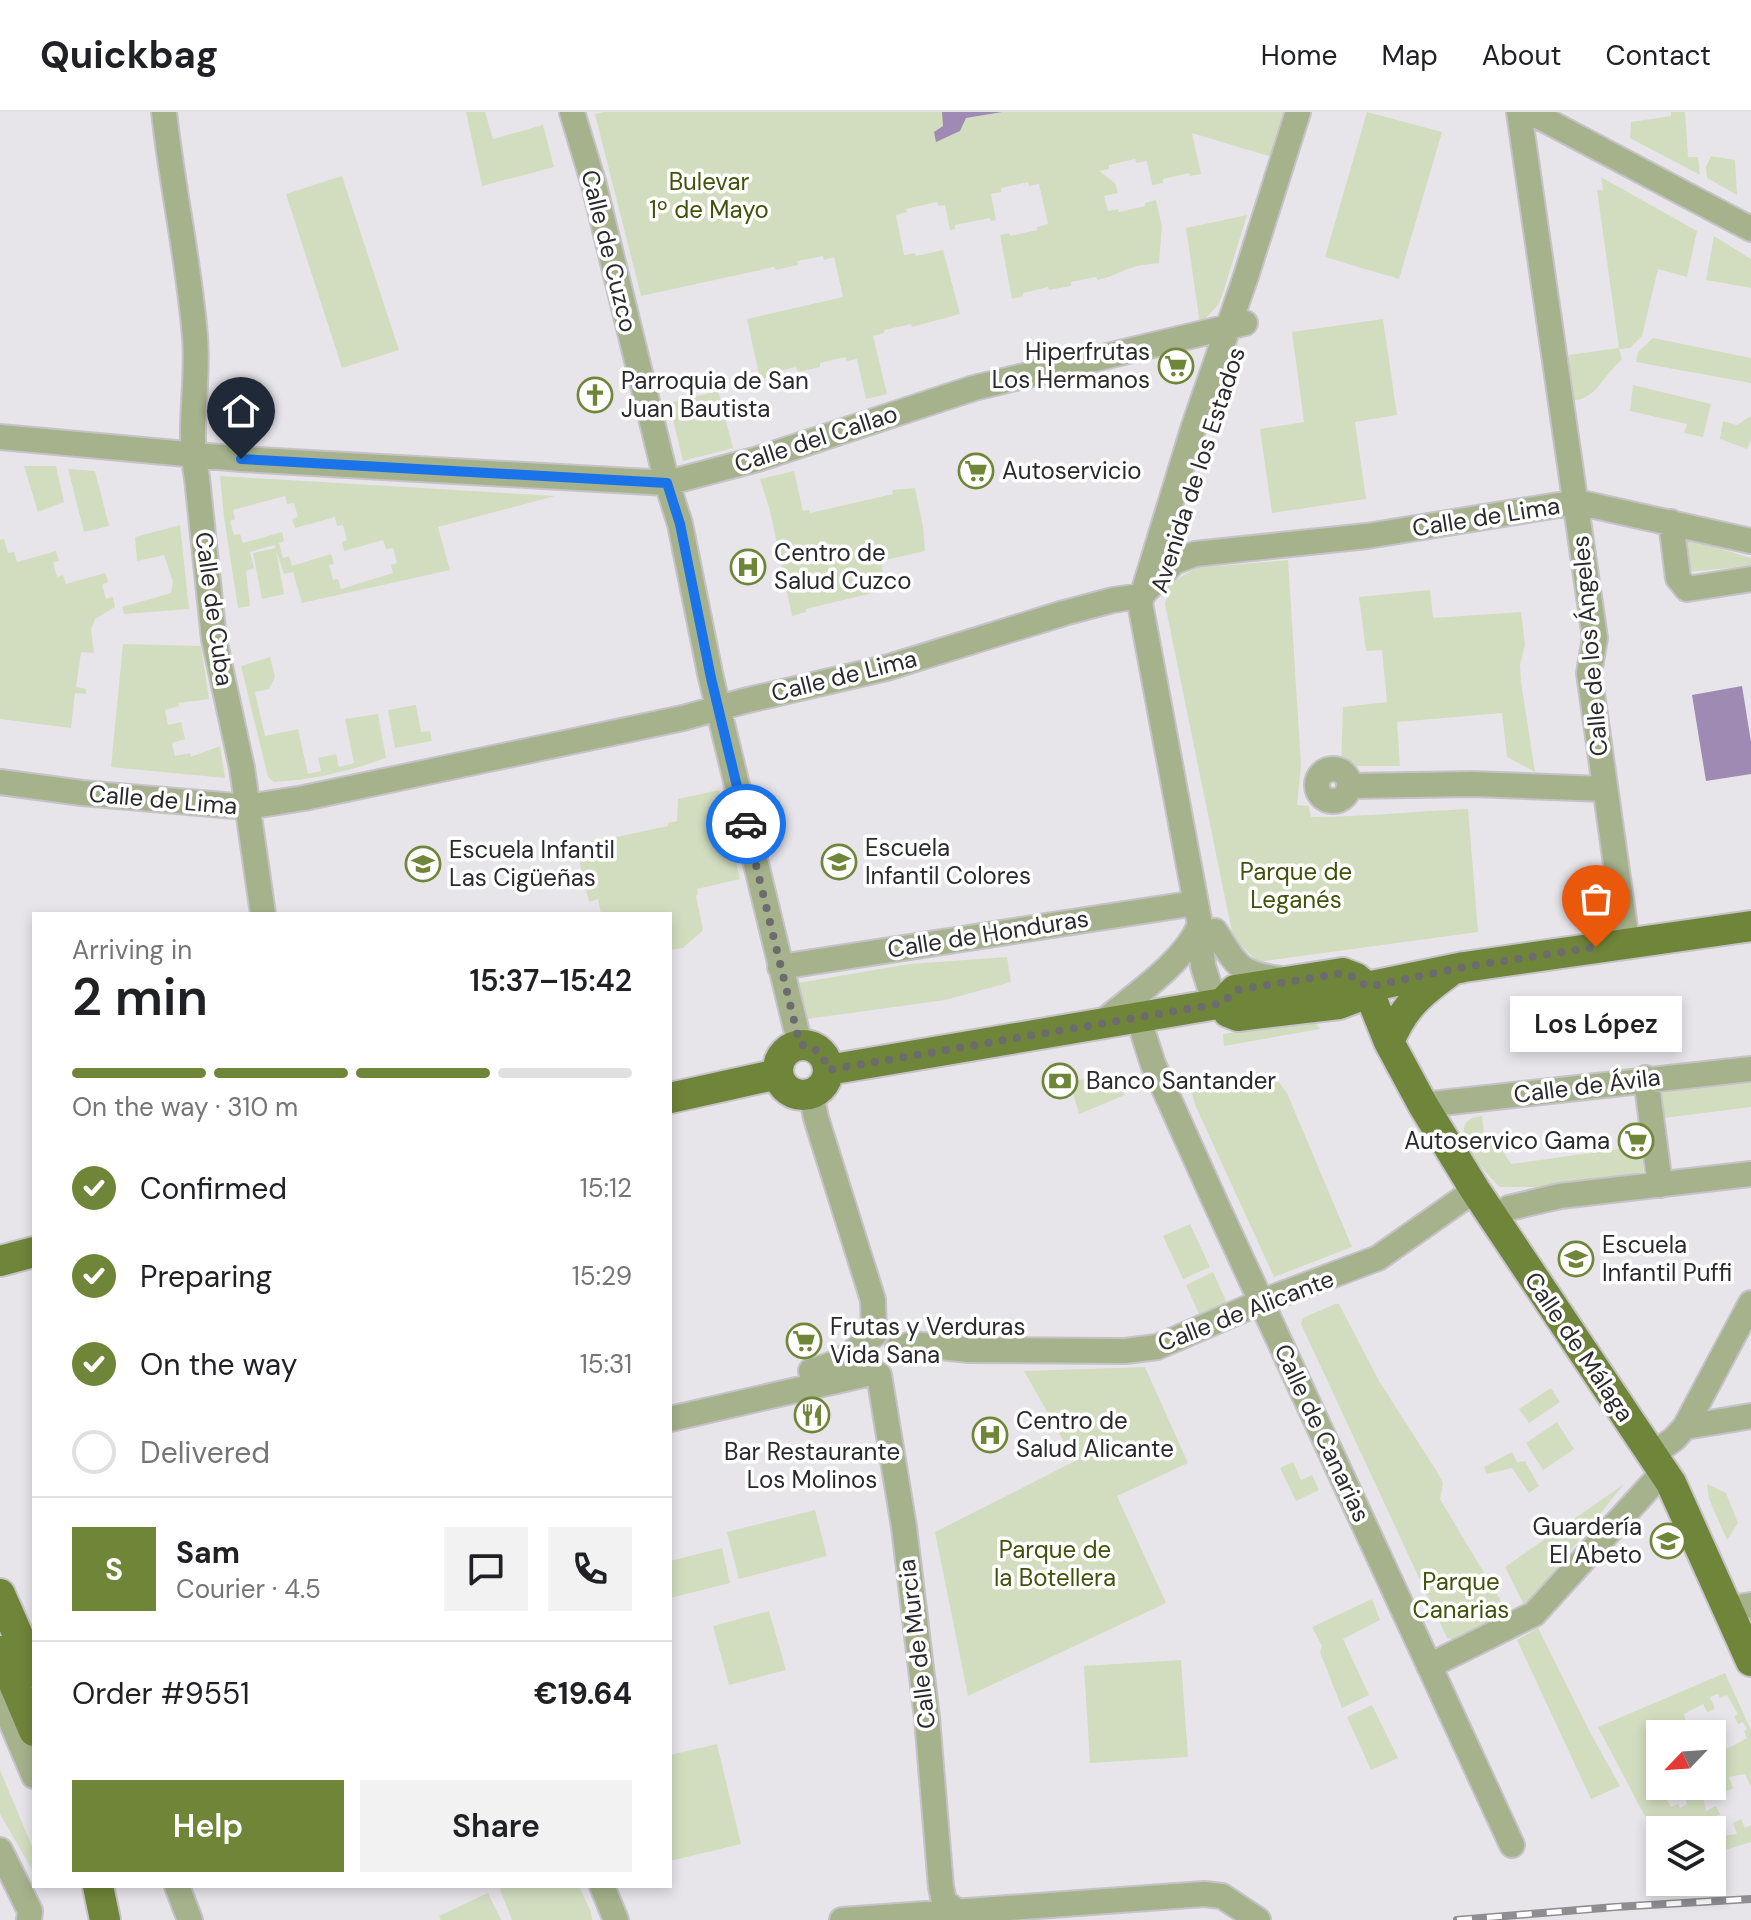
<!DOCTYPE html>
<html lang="en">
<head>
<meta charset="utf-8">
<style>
	:root { --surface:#fff; --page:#f2f2f2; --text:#202124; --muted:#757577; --line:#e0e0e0; --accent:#6f8537 }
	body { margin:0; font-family:"DM Sans",sans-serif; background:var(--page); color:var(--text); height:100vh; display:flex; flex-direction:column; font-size:30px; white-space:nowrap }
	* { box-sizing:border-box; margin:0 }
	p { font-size:26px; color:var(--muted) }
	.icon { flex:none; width:44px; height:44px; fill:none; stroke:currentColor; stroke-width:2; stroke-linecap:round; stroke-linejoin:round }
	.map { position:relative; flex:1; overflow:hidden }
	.side { position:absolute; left:32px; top:800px; width:640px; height:976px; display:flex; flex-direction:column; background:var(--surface); border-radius:0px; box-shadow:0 4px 12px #0003 }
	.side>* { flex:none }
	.needle { width:52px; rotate:245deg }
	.fabs { position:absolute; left:1646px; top:1608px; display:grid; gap:16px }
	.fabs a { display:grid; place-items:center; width:80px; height:80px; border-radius:0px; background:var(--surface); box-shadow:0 4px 12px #0003; font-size:40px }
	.pin { position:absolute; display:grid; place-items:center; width:68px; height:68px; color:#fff; margin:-82px -34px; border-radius:50% 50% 50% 0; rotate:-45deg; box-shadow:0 0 8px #0007 }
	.pin .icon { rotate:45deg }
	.courier { position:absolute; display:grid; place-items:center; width:80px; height:80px; margin:-40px; border:6px solid #1a73e8; border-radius:50%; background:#fff; color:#222; box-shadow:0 2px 10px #0007 }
	.bubble { position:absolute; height:56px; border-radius:0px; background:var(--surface); box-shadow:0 4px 12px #0003; font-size:26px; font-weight:600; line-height:56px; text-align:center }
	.summary em { font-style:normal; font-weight:600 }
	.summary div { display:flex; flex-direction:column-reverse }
	.summary { display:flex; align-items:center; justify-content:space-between; height:136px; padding:0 40px }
	h1 { font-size:52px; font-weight:600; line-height:60px }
	.bar { display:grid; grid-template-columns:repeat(4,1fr); gap:12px 8px; align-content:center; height:96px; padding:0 40px }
	.bar i { height:10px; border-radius:6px; background:var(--line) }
	.bar .selected { background:var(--accent) }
	.bar p { grid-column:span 4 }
	.line { display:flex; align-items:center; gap:20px; padding:0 40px; border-top:2px solid var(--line) }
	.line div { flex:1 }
	.round { display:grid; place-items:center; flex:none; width:84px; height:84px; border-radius:0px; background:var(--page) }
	ol { padding:0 40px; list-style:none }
	li { display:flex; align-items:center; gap:24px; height:88px }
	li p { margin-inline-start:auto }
	li .icon { padding:8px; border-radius:50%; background:var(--accent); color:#fff; stroke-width:4 }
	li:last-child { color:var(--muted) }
	li i { width:44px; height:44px; border:4px solid var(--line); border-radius:50% }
	.primary-button { display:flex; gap:16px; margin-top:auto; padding:16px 40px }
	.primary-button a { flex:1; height:92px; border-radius:0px; background:var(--accent); color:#fff; font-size:32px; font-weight:600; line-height:92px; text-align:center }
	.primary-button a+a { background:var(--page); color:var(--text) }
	header { display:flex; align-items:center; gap:48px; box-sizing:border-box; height:112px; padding:0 40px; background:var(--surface); border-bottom:2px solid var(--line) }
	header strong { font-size:38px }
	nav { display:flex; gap:44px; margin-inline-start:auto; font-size:28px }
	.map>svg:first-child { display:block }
	.green { fill:#d2ddbf; fill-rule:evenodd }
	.water { fill:#9e8ab3 }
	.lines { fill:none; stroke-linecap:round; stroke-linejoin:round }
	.minor-casing { stroke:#c5c3c8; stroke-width:28 }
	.major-casing { stroke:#c5c3c8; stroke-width:34 }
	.minor { stroke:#a5b28b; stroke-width:24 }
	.major { stroke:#6f8539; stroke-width:30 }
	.rail-casing { stroke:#8f8d91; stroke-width:8 }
	.rail { stroke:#fff; stroke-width:5; stroke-dasharray:15; stroke-linecap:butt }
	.done { stroke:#6c6b6e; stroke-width:8; stroke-dasharray:0 14.4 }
	.route { stroke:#1a73e8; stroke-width:10 }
	.labels { text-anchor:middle; stroke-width:7; stroke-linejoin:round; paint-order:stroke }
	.park-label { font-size:24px; fill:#41520b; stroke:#fff }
	.street-label { font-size:24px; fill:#2a292b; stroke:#fff }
	.poi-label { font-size:24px; fill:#2a292b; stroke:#fff; text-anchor:start }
</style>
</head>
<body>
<header>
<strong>Quickbag</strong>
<nav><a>Home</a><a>Map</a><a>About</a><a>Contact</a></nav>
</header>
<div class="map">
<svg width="1751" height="1808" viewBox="0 0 1751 1808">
	<rect width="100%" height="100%" fill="#e7e5ea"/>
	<path class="green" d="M466,0H485L493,27L543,13L554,55L482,74Z
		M604,0H1287L1272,45L1192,21L1201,62L1190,64L1189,61L1163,67V71L1152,73L1147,49L1136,51L1135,47L1109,53V57L1099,59L1115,71L1118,81L1104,84L1108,99L1118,97L1119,100L1145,94V91L1156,88L1162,114L1159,151C1150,152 1139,153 1131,156C1119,160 1110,165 1098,168L1096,165L1071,170V174L1049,178L1048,175L1023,181V184L1012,187L1000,123L1009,121L1010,124L1037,118V115L1048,112L1039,72L1029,74L1028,70L1001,76V80L991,82L996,108L991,109L990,106L955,113V117L950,118L945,93L939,94L937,90L906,97L907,100L896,103L904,143L915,141L916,144L943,138L960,202L912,215L911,212L884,218V221L873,224L887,282L866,287L857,247L847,249L845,245L820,251V255L798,260L796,255L771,261L772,265L760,267L747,207L843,185L834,145L824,148L823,144L797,149L798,153L776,158L774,155L641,184L595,2Z
		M1367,0L1442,20L1399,167L1325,145Z
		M1671,0H1685L1688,45H1698L1700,63L1630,26L1631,10L1671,4Z
		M1711,44L1735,48L1737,83L1707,66L1706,55Z
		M342,64L399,238L342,256L286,82Z
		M1601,65L1697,119L1687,165L1658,157L1642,224L1630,236L1619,237L1622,248C1606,259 1595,289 1574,288L1570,276L1569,243L1619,236L1597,78H1603Z
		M1247,103L1222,184L1218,193L1200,212L1186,116Z
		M1714,124L1751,147V176L1706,168Z
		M1383,207L1397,303L1355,310L1366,387L1272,401L1260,317L1304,310L1292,220Z
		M1653,226L1751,246V271L1636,250L1638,240Z
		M1633,273L1711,292L1703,325L1684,321L1687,312L1630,299Z
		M718,279L733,336L683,349L669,291Z
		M1751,304V327L1747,337L1720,327L1723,309L1737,313Z
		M24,354H56L64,390L38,400Z
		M68,357L95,359L109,414L84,420Z
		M794,359L803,399L809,398L810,401L893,382L892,378L915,376L923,415L925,439L881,449L885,478L806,497V500L792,504L770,399L760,367Z
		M220,364L555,384L438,415L450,458L302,491L293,460L284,462L276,438L284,482L262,487L253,441L276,436L274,433L250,440L254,456L246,459L250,494L238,496L224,405ZM285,384L287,392L294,391L298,405L292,407L295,416L335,405L337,414L343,413L347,428L342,430L344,439L383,428L386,437L393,436L397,451L391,453L393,461L341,477L338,467L333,468L329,453L334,452L331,442L292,454L289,444L283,446L279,431L284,429L282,420L243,431L240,422L234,423L230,409L235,407L233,398Z
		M180,413L189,497L124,502L122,495L171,481L173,470L164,443L137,449L135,425Z
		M1685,426L1751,446V454L1688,460Z
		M4,427L8,441L14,440L17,450L56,439L59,449L53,450L57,465L63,463L66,472L105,461L108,470L102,473L106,487L113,485L115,495L95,507L91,518L94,541L81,540L76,575L86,577V582L75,581L71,616L0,607V428Z
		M1288,448L1301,653L1297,693L1309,694L1311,705C1364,705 1416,699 1468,697L1478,820L1258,850L1233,825L1165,492L1169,472L1196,456Z
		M1430,478L1433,506L1521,500L1525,533L1520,553L1521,570L1535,660L1507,645L1502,601L1397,610L1400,654H1341L1343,595L1387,590L1382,538L1366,539L1359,485Z
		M123,532L201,534L209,587L179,591V594L165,598L168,613L181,610L185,627L172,631L175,644L190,641L191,645L220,634L225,666L111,655Z
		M270,545L275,565L269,577L255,580L265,624L298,617L308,662L321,659L318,646L336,642L339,655L354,651L345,607L378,602L386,646C350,659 313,668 274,670L268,665L241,554Z
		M416,593L421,620L430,619L432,629L395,636L388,598Z
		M719,678L740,767L697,777L698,782L696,784L703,818L683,836L670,838V802H601L598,787L589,790L576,735L592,728L593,730L668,714V711L677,709L678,687Z
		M1007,845L1011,870L945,888L807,907L798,871L910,852Z
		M1315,909L1320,917L1224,934L1223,922Z
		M1258,960L1275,965L1287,981L1352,1135L1274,1165L1196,995L1191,979L1220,975V971L1237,968V965Z
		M1115,961L1125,983L1079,1002L1070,970Z
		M1751,971V995L1664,1006L1662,981Z
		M1482,1004L1484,1024L1499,1032L1511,1052L1641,1034L1644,1063L1536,1075H1500C1489,1065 1449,1022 1469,1008C1472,1005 1477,1005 1482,1004Z
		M1190,1112L1210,1155L1183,1167L1163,1124Z
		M1213,1160L1227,1191L1200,1204L1186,1173Z
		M1335,1192H1339L1379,1269L1436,1358L1443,1371L1440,1387L1508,1501L1453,1527L1447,1526L1301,1212L1303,1206Z
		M1145,1255L1188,1351L1117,1384L1166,1491L968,1584L935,1420L1075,1349L1024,1259Z
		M1551,1276L1560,1290L1529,1311L1519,1297Z
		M1557,1310L1574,1337L1543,1358L1526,1331Z
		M1512,1340L1517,1350L1525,1349L1539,1374L1529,1381L1512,1356L1487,1362L1484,1355Z
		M1293,1350L1301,1368L1312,1363L1319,1378L1296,1389L1280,1356Z
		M1624,1372L1527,1493H1524L1505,1455Z
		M1707,1372L1726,1381L1738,1411L1727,1428L1709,1387Z
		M815,1398L827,1444L739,1467L727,1420Z
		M722,1436L730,1471L670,1486V1449Z
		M1372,1487L1380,1508L1343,1527L1369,1583L1342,1596L1320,1540L1322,1534L1312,1515Z
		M769,1499L786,1558L729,1573L713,1514Z
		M1538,1516L1590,1620L1620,1674L1591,1687L1517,1528Z
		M1181,1548L1188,1645L1090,1651L1084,1554Z
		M1725,1561L1751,1618V1675L1745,1662L1729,1665L1733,1676L1725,1680L1721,1671L1714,1674L1712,1670L1715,1667L1712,1660V1645L1720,1641L1715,1632L1723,1628L1727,1637L1747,1626L1744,1619L1747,1617L1743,1610L1738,1612L1734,1604L1738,1602L1727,1583L1720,1586L1718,1582L1710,1585L1715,1597L1707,1600L1703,1592L1684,1602L1688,1619L1698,1614L1702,1622H1660V1650L1654,1653L1656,1659L1652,1661L1656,1669L1660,1667V1674H1666L1661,1677L1671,1695L1678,1692L1680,1696L1687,1692L1683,1681L1690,1678L1695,1686L1703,1683L1706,1699L1716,1694L1720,1702L1712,1706L1722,1724L1737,1722L1733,1711L1741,1707L1745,1716L1751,1713V1730L1712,1742V1718H1660V1733L1598,1615Z
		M1372,1593L1398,1646L1371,1658L1347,1605Z
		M717,1632L741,1732L670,1749V1643Z
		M0,1658L34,1739V1761L0,1702Z
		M506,1774H579L591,1800L592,1808H512L500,1777Z
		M488,1781L501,1808H441L439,1804Z"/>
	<path class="water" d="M942,0H1002L966,6L960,19L936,30L934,20L943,14Z
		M1742,574L1751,630V662L1706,669L1692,583Z"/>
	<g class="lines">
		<g class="minor-casing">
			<path id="minor" d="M164,0C172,75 189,149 195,225C199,273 187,317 197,366L214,527L242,656L263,802
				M572,0L594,73L667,371L680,412L711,566L800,933
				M1519,0L1595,526L1589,561L1627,830
				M1530,0L1751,117
				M0,325L241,347L667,371L758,347L974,276L1245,211
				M1671,410L1678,466L1687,477L1751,467
				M1317 673a16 16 0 1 1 32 0a16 16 0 1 1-32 0Z
				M0,670L82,681L247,695L304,686L683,606L744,589L886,556L1064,501L1113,488L1141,484L1174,450L1195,442L1367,424L1577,390L1751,429
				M1349,674L1473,672L1604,677
				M1215,819C1237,853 1238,862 1281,867
				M780,855L1196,791
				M1215,892L1203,854L1200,813L1140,491L1194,314L1246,164L1298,0
				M1138,905L1153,952L1217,1094L1512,1733
				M1100,912C1132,885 1183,852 1200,813
				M1646,966L1660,1073
				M811,981L816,1006L873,1188L874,1223
				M1423,993L1751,957
				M1493,1106L1509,1096L1560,1084L1751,1062
				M898,1236L912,1232L969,1238L1125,1239L1157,1235L1261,1190L1378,1146L1475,1078
				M811,1259C831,1254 845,1248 861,1233
				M879,1263L904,1415L927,1606L941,1775L944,1789L955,1798
				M670,1307L871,1261
				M1685,1315L1751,1304
				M1652,1343L1674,1327L1685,1315L1751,1191
				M1726,1497L1751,1493
				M1429,1554L1534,1502L1663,1360
				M0,1583L34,1664
				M0,1738L30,1799L29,1808
				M177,1774L190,1808
				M602,1774L616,1808
				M842,1808L1204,1782L1222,1784L1258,1808"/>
		</g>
		<g class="major-casing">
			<path id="major" d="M1223,891L1228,900L1238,904L1339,892L1355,886L1367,875L1464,855L1751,814
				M1389,930C1403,896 1419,882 1448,861
				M778 958a25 25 0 1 1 50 0a25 25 0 1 1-50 0Z
				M828,958L1223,891L1235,878L1343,861L1356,866L1367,875L1389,930L1423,993L1475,1078L1671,1371L1751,1549
				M670,986L778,962
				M0,1149L34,1140
				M0,1482L34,1560
				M0,1539L34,1619
				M98,1774L105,1808"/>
		</g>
		<use href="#minor" class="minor"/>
		<use href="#major" class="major"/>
		<g class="rail-casing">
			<path id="rail" d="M1457,1808L1615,1795L1751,1787"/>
		</g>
		<use href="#rail" class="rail"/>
	</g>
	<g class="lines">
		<path class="done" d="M746,712L800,933H808L822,942L828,958L1223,891L1235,878L1343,861L1356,866L1367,875L1464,855L1596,835"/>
		<path class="route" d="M241,347L667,371L680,412L711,566L746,712"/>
	</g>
	<defs>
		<g id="supermarket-ring" transform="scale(1.8)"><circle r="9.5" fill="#fff" stroke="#6f8537" stroke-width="1.5"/><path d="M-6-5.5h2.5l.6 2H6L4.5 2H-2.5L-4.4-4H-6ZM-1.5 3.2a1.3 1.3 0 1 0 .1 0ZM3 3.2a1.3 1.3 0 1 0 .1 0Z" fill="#6f8537"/></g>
		<g id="church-ring" transform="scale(1.8)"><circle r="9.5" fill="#fff" stroke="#6f8537" stroke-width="1.5"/><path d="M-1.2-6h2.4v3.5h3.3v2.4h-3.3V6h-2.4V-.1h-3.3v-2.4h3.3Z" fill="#6f8537"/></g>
		<g id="hospital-ring" transform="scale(1.8)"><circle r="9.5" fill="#fff" stroke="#6f8537" stroke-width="1.5"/><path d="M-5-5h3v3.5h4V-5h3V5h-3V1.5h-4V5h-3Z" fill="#6f8537"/></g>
		<g id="school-ring" transform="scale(1.8)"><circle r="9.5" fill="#fff" stroke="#6f8537" stroke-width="1.5"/><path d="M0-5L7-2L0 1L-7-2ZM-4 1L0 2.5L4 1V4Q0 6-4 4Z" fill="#6f8537"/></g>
		<g id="bank-ring" transform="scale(1.8)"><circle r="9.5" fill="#fff" stroke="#6f8537" stroke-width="1.5"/><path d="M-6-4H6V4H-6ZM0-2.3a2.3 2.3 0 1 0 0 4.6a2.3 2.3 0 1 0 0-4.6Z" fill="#6f8537"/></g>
		<g id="restaurant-ring" transform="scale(1.8)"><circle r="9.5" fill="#fff" stroke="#6f8537" stroke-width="1.5"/><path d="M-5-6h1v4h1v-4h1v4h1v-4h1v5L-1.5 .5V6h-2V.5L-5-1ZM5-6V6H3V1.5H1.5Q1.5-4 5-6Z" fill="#6f8537"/></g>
	</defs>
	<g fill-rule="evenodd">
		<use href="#supermarket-ring" x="1176" y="254"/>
		<use href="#church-ring" x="595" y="283"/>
		<use href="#supermarket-ring" x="976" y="359"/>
		<use href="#hospital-ring" x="748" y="455"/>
		<use href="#school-ring" x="839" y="750"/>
		<use href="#school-ring" x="423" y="752"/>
		<use href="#bank-ring" x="1060" y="969"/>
		<use href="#supermarket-ring" x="1636" y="1029"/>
		<use href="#school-ring" x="1576" y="1147"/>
		<use href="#supermarket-ring" x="804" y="1229"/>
		<use href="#restaurant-ring" x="812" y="1303"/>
		<use href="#hospital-ring" x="990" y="1323"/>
		<use href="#school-ring" x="1668" y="1429"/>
	</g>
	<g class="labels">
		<g class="park-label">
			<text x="709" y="78">Bulevar<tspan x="709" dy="28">1º de Mayo</tspan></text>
			<text x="1296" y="768">Parque de<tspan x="1296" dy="28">Leganés</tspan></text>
			<text x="1055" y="1446">Parque de<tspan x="1055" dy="28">la Botellera</tspan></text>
			<text x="1461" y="1478">Parque<tspan x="1461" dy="28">Canarias</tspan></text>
		</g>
		<g class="street-label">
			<text transform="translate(609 139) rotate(76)" y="8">Calle de Cuzco</text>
			<text transform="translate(816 327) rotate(-18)" y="8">Calle del Callao</text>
			<text transform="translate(1198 358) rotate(-72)" y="8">Avenida de los Estados</text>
			<text transform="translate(1486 405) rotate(-9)" y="8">Calle de Lima</text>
			<text transform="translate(214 497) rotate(82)" y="8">Calle de Cuba</text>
			<text transform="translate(1590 534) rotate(-95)" y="8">Calle de los Ángeles</text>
			<text transform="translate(844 564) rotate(-14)" y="8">Calle de Lima</text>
			<text transform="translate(163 688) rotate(5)" y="8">Calle de Lima</text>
			<text transform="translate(988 822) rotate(-9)" y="8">Calle de Honduras</text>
			<text transform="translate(1587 974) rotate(-7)" y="8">Calle de Ávila</text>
			<text transform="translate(1246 1199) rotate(-21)" y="8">Calle de Alicante</text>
			<text transform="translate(1579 1235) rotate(56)" y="8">Calle de Málaga</text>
			<text transform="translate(1322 1321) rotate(65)" y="8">Calle de Canarias</text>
			<text transform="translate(917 1532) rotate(-97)" y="8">Calle de Murcia</text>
		</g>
		<g class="poi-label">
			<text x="1150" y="248" text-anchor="end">Hiperfrutas<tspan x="1150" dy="28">Los Hermanos</tspan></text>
			<text x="621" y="277">Parroquia de San<tspan x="621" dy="28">Juan Bautista</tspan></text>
			<text x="1002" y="367">Autoservicio</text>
			<text x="774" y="449">Centro de<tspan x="774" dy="28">Salud Cuzco</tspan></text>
			<text x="865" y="744">Escuela<tspan x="865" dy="28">Infantil Colores</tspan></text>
			<text x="449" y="746">Escuela Infantil<tspan x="449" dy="28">Las Cigüeñas</tspan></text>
			<text x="1086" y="977">Banco Santander</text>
			<text x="1610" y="1037" text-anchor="end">Autoservico Gama</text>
			<text x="1602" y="1141">Escuela<tspan x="1602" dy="28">Infantil Puffi</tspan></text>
			<text x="830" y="1223">Frutas y Verduras<tspan x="830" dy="28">Vida Sana</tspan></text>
			<text x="1016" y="1317">Centro de<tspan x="1016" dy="28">Salud Alicante</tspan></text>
			<text x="812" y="1348" text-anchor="middle">Bar Restaurante<tspan x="812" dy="28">Los Molinos</tspan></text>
			<text x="1642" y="1423" text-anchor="end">Guardería<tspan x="1642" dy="28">El Abeto</tspan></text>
		</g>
	</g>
</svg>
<div class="fabs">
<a><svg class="needle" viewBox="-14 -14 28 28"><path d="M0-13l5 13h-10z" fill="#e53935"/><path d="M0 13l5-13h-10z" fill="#757577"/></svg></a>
<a><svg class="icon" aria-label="layers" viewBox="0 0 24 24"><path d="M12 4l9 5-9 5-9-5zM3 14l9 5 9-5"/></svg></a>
</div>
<div class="pin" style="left:1596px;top:835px;background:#ea580c"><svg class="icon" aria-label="bag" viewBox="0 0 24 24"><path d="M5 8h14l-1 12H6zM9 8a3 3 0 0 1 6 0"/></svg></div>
<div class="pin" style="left:241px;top:347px;background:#1f2937"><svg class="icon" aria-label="home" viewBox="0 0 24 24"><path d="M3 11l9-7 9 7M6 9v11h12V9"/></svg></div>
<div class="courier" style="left:746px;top:712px"><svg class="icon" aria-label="car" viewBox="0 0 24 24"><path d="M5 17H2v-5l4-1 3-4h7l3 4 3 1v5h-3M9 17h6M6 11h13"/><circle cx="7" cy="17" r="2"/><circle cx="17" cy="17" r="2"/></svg></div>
<div class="bubble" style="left:1510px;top:884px;width:172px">Los López</div>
<section class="side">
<div class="summary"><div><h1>2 min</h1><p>Arriving in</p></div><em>15:37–15:42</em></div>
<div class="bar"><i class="selected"></i><i class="selected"></i><i class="selected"></i><i></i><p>On the way · 310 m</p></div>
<ol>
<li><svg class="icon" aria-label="check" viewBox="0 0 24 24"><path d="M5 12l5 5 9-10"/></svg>Confirmed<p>15:12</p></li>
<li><svg class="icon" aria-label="check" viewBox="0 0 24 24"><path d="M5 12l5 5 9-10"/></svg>Preparing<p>15:29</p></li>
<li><svg class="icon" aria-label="check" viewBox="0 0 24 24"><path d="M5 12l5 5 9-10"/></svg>On the way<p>15:31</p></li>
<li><i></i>Delivered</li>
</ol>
<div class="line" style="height:144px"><b class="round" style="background:var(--accent);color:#fff">S</b><div><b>Sam</b><p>Courier · 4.5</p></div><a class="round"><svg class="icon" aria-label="chat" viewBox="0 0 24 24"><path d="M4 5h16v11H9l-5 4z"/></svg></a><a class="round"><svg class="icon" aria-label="phone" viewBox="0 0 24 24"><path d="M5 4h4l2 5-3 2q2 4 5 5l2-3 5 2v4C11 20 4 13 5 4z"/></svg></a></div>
<div class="line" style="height:104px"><div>Order #9551</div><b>€19.64</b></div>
<div class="primary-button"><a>Help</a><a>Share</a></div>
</section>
</div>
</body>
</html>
